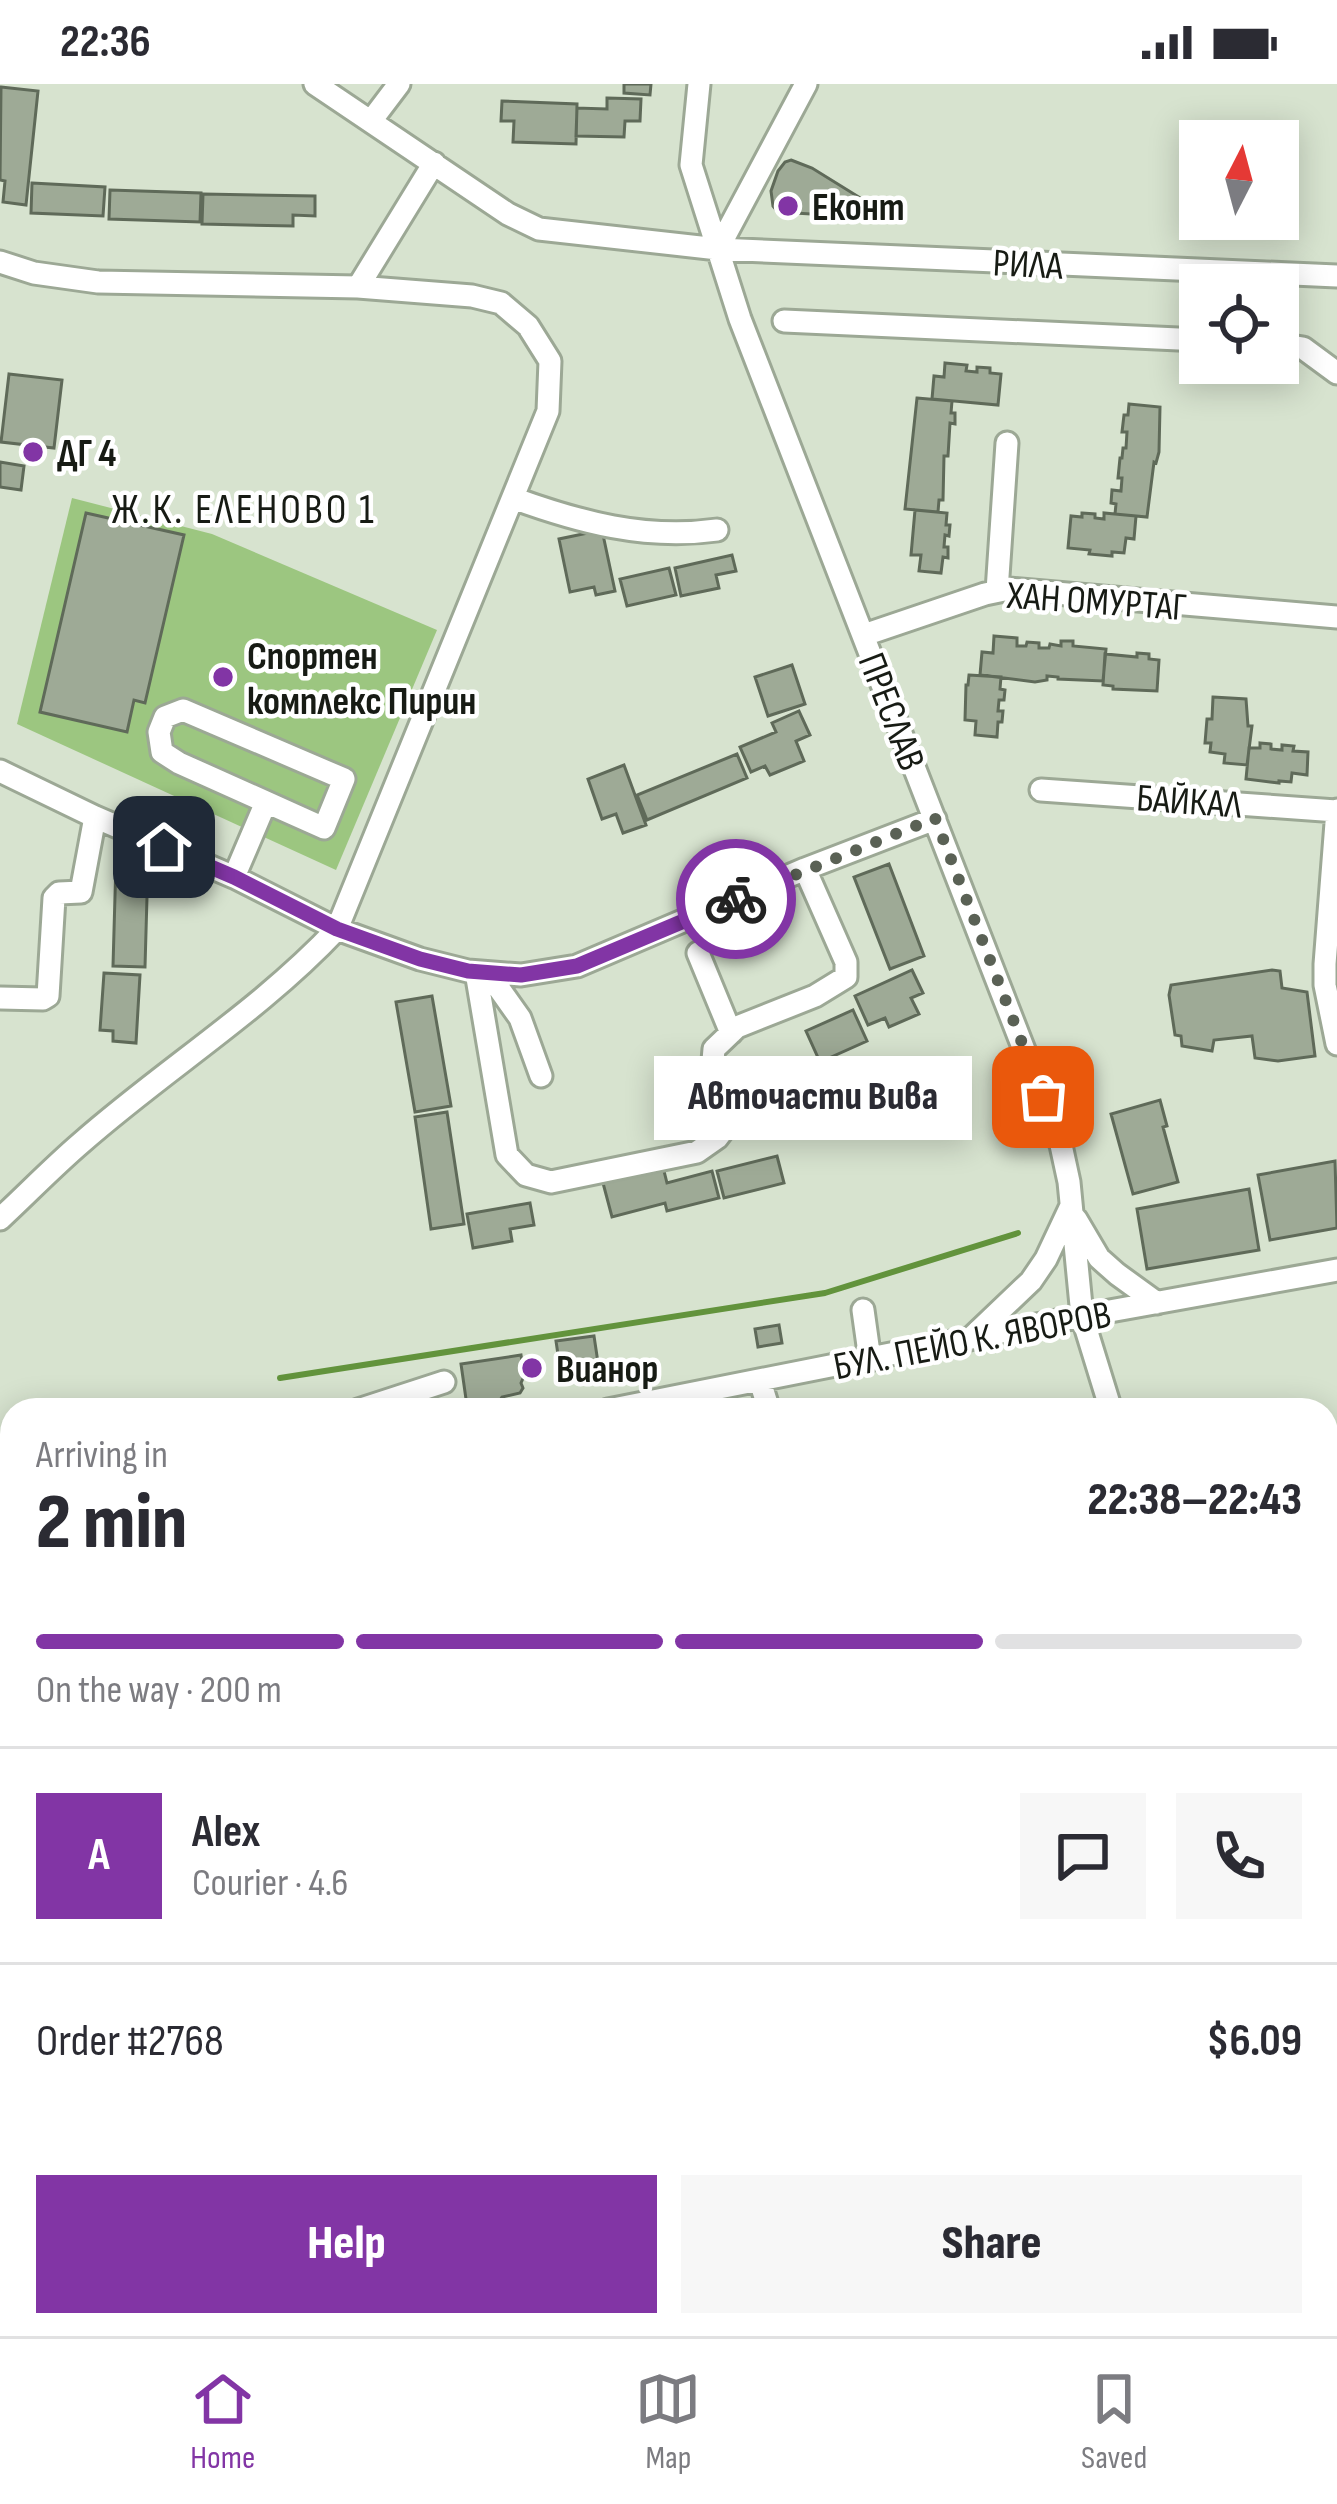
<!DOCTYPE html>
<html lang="en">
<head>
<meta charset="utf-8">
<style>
	:root { --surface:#fff; --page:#f7f7f7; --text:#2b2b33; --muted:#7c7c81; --line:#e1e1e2; --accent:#8235a5 }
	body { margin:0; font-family:"Sofia Sans Condensed",sans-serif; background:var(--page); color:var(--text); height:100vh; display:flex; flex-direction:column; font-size:45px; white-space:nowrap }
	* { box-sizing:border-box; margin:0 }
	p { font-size:39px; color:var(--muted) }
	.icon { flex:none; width:66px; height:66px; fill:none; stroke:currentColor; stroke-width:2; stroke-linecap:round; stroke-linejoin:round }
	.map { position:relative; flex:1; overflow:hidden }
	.side { position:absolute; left:0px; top:1314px; width:1338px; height:939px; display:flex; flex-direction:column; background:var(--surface); border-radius:36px 36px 0 0; box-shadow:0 6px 30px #0003 }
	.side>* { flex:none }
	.needle { width:78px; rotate:6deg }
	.buttons { position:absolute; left:1179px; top:36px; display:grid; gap:24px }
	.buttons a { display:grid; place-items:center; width:120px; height:120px; border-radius:0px; background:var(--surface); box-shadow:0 6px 30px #0003; font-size:60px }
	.pin { position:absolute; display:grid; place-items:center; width:102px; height:102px; color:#fff; margin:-51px; border-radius:24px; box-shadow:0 6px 18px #0006 }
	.courier { position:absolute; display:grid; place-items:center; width:120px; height:120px; margin:-60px; border:9px solid #8235a5; border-radius:50%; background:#fff; color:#222; box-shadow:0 3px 15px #0007 }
	.bubble { position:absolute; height:84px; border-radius:0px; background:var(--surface); box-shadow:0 6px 30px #0003; font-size:39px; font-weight:800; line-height:84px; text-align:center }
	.head em { font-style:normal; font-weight:800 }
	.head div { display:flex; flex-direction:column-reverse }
	.head { display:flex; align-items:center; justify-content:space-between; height:204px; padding:0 36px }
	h1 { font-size:78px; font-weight:800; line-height:90px }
	.bar { display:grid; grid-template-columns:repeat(4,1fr); gap:18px 12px; align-content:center; height:144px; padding:0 36px }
	.bar i { height:15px; border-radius:9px; background:var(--line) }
	.bar .current { background:var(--accent) }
	.bar p { grid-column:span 4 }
	.line { display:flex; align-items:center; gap:30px; padding:0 36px; border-top:3px solid var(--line) }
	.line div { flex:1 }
	.round { display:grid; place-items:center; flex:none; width:126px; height:126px; border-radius:0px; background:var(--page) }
	.action { display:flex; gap:24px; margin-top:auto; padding:24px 36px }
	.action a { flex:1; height:138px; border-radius:0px; background:var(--accent); color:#fff; font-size:48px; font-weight:800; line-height:138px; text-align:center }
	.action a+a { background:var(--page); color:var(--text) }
	.status { display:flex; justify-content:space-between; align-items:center; height:84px; padding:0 60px; background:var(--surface); direction:ltr }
	.status svg { height:33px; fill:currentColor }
	.menu { display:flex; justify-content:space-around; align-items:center; height:168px; border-top:3px solid var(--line); background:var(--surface); font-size:33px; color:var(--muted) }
	.menu a { display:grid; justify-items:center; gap:6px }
	.menu .current { color:var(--accent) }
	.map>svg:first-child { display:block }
	.green { fill:#9cc680 }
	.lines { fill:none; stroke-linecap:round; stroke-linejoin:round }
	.stream { stroke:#62933c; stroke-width:6 }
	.building { fill:#9eaa96; stroke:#5f6a59; stroke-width:3 }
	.minor-casing { stroke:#9ca895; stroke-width:27 }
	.minor { stroke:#fff; stroke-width:21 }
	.done { stroke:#5a6155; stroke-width:12; stroke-dasharray:0 21.6 }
	.route { stroke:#8235a5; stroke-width:15 }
	.poi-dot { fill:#8235a5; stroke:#fff; stroke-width:4.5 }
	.labels { text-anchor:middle; stroke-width:9; stroke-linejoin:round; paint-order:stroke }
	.poi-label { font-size:39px; font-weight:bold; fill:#171b14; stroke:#fff; text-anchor:start }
	.street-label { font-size:39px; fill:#171b14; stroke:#fff }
	.neighbourhood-label { font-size:42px; letter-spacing:3px; fill:#171b14; stroke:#fff }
</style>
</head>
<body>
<div class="status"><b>22:36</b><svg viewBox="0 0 49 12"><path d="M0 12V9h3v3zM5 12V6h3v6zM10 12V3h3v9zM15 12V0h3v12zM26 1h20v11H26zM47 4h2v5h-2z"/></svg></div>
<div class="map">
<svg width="1337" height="2252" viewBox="0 0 1337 2252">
	<rect width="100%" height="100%" fill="#d7e3cf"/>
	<path class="green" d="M72,414L212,450L437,546L336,786L17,640Z"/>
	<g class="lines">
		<path class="stream" d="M280,1294L825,1209L1018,1149"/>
	</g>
	<path class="building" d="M624,0H651L650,11L624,9Z
		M1,3L38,7L26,121L3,118L5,97L0,96Z
		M607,14L641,15L640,37H625L624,53L576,52L577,24L607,25Z
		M502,17L577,20L576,60L513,58L514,37H501Z
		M791,76L812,84L862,115L861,133L778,128L773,122L771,107L778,87L785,78Z
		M32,99L105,103L103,132L31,129Z
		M110,106L201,109L200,138L109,135Z
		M203,110L315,112V132L293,131V142L202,140Z
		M945,279L967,281L966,287L977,288V283L990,284V289L1001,290L998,321L932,315L934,292L944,293Z
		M9,290L62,296L54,364L1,358Z
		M917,314L952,317L951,329H955V340L950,339L948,372H944L943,416H939L938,428L905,425Z
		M1129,320L1160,323L1159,368L1156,379L1154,378L1147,433L1115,430L1116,420L1111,419L1112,406L1121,407L1122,394H1118L1120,374H1122L1123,364H1126L1127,348H1122L1124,331H1128Z
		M0,378L24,382L21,406L0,403Z
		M915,426L947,429L946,441H950L949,452L945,451L944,463H948V474L943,473L941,489L919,487L921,471H911Z
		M86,429L184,451L145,619L134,616L127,648L40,628Z
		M1082,429L1095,430V434L1104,435V429L1136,432L1134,455L1126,454L1124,469L1112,468V472L1089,470L1090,466L1068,464L1071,432L1082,433Z
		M602,446L615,507L596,511L594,503L570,508L559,455Z
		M732,471L736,487L716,491L719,504L681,512L675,484Z
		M669,484L676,511L627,522L620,495Z
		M994,552L1017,554V562H1026L1027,558L1039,559V564H1049L1050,560L1061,562V557H1073V562L1106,565L1103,597L1058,595V593L1047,592V596L1035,598L980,591L982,568L993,569Z
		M1137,569L1149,570V575L1159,576L1157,607L1113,605V602L1103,601L1105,570L1137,573Z
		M792,581L805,620L768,632L755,593Z
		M969,591L1001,593L1000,605L1005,606L1004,616H999L998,627H1003L1002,638H998L997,653L975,651L976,637L965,636L966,601H968Z
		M1213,613L1246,615L1248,642H1252L1247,681L1224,679L1225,670L1210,668L1211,659H1205L1207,635H1212Z
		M799,627L810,651L796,657L804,677L770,691L765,682L751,688L740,663L776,648L772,639Z
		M1260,659L1271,660V665L1282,666V661L1294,662L1293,667L1308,668L1307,691L1292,689L1291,698L1279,697V699L1246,695L1249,664H1260Z
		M737,670L747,694L647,736L637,711Z
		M624,681L646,741L623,749L616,730L602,735L588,695Z
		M116,777L148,778L145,883L113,882Z
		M889,780L924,872L890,885L854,793Z
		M912,886L923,909L911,914L919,930L889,943L885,934L868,941L855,912Z
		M1272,886L1280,887L1282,904L1307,908L1315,972L1278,977L1255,974L1252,952L1214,956L1212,967L1182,962L1181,952L1175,951L1169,911L1171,901Z
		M104,889L140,891L136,959L113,957V947L100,946Z
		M432,912L451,1022L415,1028L396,918Z
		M853,926L867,957L820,978L806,947Z
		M1160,1016L1167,1042L1163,1043L1178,1098L1133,1110L1111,1030Z
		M447,1028L464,1140L431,1145L415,1033Z
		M777,1072L784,1099L724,1114L717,1087Z
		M1335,1077L1337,1144L1270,1156L1258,1091Z
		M663,1083L667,1099L712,1087L719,1114L667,1127L665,1119L612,1133L603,1099Z
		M1249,1105L1259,1166L1147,1185L1137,1125Z
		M530,1119L534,1141L510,1145L512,1157L473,1164L467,1130Z
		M779,1241L782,1259L758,1263L755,1245Z
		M594,1252L600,1292L562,1298L556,1257Z
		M521,1271L524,1292L521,1299L523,1304L520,1309L502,1313L500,1316L467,1322L461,1280Z"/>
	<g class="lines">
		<g class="minor-casing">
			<path id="minor" d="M315,0L508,130L539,145L718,165L1337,192
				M699,0L691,81L740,235L1061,1061L1069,1098L1082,1232L1111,1326
				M371,37L399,0
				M718,165L806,0
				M0,178L34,189L98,198L358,203L434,79
				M784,237L1200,256
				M1278,260L1303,264L1337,289
				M513,414C579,438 645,456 717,446
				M997,507L1007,359
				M864,551L985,510L1009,505L1337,533
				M183,626L344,695L324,744L179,679L162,668L159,648L165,633Z
				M0,687L95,733L234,793L337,845L420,875L468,887L521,891L577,882L805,785L935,735
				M1041,706L1337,727
				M1337,726L1325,880V901L1337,960
				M234,793L266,718
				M698,869L731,949
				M476,888L507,1071L526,1091L551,1098L697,1068L717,1054L727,1041L712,988L714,965L737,943L815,912L846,893V878L805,785
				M488,889L520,934L541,992
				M0,914L43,915L48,912L54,814L59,809L81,808L95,733
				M0,1135C27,1110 53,1083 81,1059C165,985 260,927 337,845L548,327L550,277L528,242L501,219L472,212L358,203
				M1076,1135L1099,1174L1117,1190L1157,1219
				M863,1226L870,1276
				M970,1255L1031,1197L1046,1175L1070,1124
				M760,1297L769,1326
				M358,1326L444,1298
				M608,1326L1082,1232L1337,1186
				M0,1555L12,1549"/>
		</g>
		<use href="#minor" class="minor"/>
	</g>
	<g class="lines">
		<path class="done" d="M736,815L935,734L1043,1013"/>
		<path class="route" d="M164,763L234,793L337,845L420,875L468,887L521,891L577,882L736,815"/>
	</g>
	<g class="poi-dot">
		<circle cx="788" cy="122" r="12"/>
		<circle cx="33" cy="368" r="12"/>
		<circle cx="223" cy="593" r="12"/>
		<circle cx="532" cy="1284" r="12"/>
	</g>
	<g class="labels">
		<g class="poi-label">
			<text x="812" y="136">Еконт</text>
			<text x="57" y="382">ДГ 4</text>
			<text x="247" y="585">Спортен<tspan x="247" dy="45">комплекс Пирин</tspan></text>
			<text x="556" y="1298">Вианор</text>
		</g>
		<g class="street-label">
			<text transform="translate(1028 179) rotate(3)" y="14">РИЛА</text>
			<text transform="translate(1097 516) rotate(4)" y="14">ХАН ОМУРТАГ</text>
			<text transform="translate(893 627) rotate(69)" y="14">ПРЕСЛАВ</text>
			<text transform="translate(1189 716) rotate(4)" y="14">БАЙКАЛ</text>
			<text transform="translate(972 1255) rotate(-11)" y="14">БУЛ. ПЕЙО К. ЯВОРОВ</text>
		</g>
		<g class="neighbourhood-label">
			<text x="244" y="439">Ж.К. ЕЛЕНОВО 1</text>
		</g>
	</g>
</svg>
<div class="buttons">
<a><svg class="needle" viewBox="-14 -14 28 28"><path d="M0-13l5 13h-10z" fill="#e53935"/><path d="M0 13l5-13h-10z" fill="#7c7c81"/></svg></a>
<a><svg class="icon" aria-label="locate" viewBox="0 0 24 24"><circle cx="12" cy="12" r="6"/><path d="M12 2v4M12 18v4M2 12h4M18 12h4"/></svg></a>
</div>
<div class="pin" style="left:1043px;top:1013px;background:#ea580c"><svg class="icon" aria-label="bag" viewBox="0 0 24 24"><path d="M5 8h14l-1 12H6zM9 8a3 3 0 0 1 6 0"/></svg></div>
<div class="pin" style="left:164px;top:763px;background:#1f2937"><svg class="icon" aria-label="home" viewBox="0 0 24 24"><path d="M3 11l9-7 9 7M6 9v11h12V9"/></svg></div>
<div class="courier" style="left:736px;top:815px"><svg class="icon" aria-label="bike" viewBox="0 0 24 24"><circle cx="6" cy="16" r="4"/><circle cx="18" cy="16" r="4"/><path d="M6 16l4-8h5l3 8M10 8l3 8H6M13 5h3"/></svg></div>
<div class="bubble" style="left:654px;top:972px;width:318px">Авточасти Вива</div>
<section class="side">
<div class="head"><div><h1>2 min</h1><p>Arriving in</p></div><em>22:38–22:43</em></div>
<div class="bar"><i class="current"></i><i class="current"></i><i class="current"></i><i></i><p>On the way · 200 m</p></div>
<div class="line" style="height:216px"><b class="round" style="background:var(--accent);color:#fff">A</b><div><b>Alex</b><p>Courier · 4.6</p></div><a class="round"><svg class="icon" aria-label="chat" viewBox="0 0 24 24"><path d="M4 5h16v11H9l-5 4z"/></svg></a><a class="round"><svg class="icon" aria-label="phone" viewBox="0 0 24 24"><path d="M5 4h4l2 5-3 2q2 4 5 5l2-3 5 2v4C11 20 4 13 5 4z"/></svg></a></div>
<div class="line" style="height:156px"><div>Order #2768</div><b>$6.09</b></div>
<div class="action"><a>Help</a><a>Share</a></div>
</section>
</div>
<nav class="menu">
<a class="current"><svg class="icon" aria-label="home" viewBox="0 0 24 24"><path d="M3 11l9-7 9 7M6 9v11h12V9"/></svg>Home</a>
<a><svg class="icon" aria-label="map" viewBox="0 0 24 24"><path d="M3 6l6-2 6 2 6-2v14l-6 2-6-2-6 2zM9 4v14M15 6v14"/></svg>Map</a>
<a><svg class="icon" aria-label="saved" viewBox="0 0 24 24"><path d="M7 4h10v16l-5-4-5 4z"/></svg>Saved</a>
</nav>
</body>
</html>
